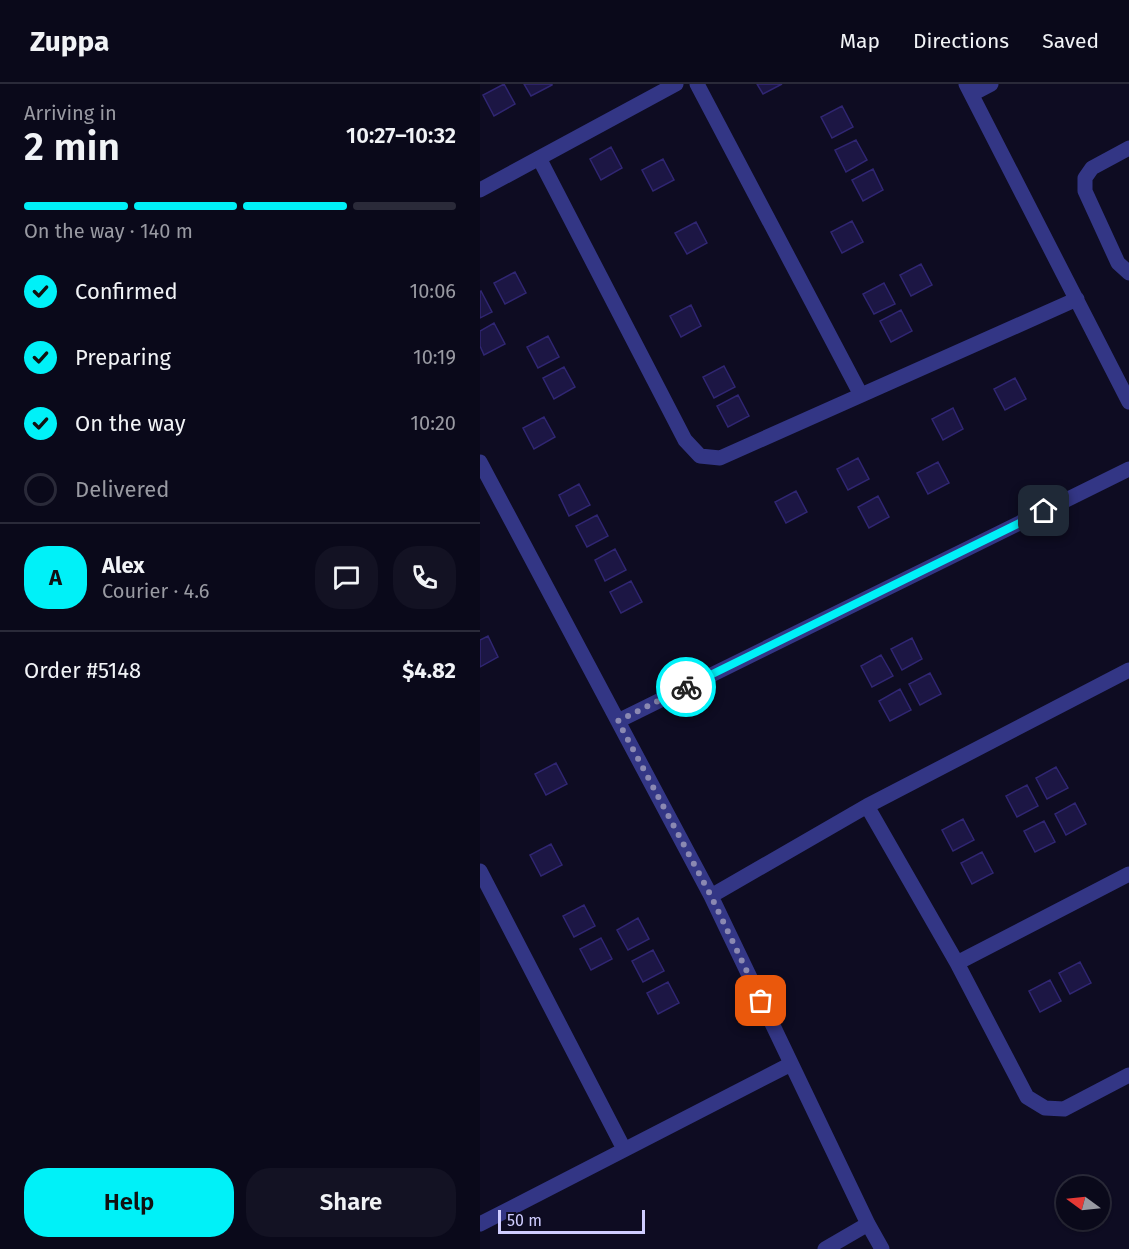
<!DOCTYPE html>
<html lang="en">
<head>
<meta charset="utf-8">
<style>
	:root { --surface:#0a091a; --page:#131223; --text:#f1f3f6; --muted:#999aa2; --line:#2a2a39; --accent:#00f1f8 }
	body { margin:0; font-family:"Fira Sans",sans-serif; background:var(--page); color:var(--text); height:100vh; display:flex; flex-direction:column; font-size:22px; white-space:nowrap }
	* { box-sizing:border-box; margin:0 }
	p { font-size:20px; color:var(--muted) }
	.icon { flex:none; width:33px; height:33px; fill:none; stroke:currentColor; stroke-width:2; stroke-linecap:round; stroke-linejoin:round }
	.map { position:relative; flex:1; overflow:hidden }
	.sheet { display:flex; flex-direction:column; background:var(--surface); width:480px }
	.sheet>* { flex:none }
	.needle { width:39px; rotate:285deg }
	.controls { position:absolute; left:576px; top:1092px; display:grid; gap:12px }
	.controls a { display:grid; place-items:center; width:54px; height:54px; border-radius:50%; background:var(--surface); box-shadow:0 2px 4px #0004,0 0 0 2px var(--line); font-size:30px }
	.scale { position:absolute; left:18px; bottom:15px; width:147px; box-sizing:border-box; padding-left:6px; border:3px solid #cfcdff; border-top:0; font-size:16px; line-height:21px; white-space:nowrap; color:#cfcdff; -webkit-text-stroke:4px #0e0c22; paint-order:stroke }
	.pin { position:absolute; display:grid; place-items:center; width:51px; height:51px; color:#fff; margin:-26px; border-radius:12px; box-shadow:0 3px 9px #0006 }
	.courier { position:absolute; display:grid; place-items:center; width:60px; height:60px; margin:-30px; border:4px solid #00f1f8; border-radius:50%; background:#fff; color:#222; box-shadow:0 2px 8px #0007 }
	.summary em { font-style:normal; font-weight:600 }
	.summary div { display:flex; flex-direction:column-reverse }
	.summary { display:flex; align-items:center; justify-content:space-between; height:102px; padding:0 24px }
	h1 { font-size:39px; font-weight:600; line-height:45px }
	.bar { display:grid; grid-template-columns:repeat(4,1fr); gap:9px 6px; align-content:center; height:72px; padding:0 24px }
	.bar i { height:8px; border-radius:4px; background:var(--line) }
	.bar .current { background:var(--accent) }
	.bar p { grid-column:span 4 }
	.line { display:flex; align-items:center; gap:15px; padding:0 24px; border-top:2px solid var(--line) }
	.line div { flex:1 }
	.round { display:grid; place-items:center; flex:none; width:63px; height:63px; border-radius:24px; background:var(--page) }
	ol { padding:0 24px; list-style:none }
	li { display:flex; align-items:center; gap:18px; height:66px }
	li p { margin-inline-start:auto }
	li .icon { padding:6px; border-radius:50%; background:var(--accent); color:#111; stroke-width:4 }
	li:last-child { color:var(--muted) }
	li i { width:33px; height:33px; border:3px solid var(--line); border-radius:50% }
	.action { display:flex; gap:12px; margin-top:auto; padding:12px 24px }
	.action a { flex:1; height:69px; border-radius:24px; background:var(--accent); color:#111; font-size:24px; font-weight:600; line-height:69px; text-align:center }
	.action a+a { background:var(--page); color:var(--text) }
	header { display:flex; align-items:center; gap:36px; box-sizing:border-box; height:84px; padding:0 30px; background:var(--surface); border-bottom:2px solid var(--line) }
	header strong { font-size:28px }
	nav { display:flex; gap:33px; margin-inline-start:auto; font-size:21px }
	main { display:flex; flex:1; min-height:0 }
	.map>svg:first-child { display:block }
	.building { fill:#1c1644; stroke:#302672; stroke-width:1.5 }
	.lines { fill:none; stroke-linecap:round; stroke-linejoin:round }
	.minor { stroke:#333685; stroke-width:15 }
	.done { stroke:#8b89b2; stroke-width:6; stroke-dasharray:0 10.8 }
	.route { stroke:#00f1f8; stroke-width:8 }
</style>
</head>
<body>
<header>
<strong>Zuppa</strong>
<nav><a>Map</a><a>Directions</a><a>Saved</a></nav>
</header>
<main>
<section class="sheet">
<div class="summary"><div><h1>2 min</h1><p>Arriving in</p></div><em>10:27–10:32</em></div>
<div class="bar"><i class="current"></i><i class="current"></i><i class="current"></i><i></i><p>On the way · 140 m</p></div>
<ol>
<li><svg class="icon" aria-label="check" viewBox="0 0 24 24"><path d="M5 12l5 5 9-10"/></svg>Confirmed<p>10:06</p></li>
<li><svg class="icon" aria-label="check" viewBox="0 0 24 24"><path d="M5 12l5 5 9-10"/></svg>Preparing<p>10:19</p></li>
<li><svg class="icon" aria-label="check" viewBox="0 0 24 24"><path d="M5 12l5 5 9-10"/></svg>On the way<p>10:20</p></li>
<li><i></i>Delivered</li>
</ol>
<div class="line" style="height:108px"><b class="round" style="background:var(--accent);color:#111">A</b><div><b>Alex</b><p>Courier · 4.6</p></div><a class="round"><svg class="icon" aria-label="chat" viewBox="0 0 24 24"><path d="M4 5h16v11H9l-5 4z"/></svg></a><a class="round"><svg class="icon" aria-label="phone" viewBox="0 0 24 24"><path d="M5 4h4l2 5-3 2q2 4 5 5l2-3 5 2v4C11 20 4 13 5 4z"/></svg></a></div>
<div class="line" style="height:78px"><div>Order #5148</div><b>$4.82</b></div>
<div class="action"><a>Help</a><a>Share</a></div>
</section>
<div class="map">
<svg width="649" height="1165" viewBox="0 0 649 1165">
	<rect width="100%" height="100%" fill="#0e0c22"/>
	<path class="building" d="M24,0L35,20L14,32L3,11Z
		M44,0H72V1L51,12Z
		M277,0H302L283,10Z
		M362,22L373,43L352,54L341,33Z
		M376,56L387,76L366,88L355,66Z
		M131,63L142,84L121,96L110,75Z
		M183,75L194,96L173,107L162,86Z
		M393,85L403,106L383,117L372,96Z
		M372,137L383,158L362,169L351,148Z
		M216,138L227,159L207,170L195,149Z
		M441,180L452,201L431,212L420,191Z
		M35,188L46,209L25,220L14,199Z
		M404,199L415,220L394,230L383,210Z
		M1,207L12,228L0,234V208Z
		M211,221L221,242L201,253L190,232Z
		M421,226L432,247L411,258L400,237Z
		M14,239L25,260L4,271L0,262V247Z
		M68,252L79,273L58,284L47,263Z
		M244,282L255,303L234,314L223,293Z
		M84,283L95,303L74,315L63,294Z
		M535,294L546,315L525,326L514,305Z
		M258,311L269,332L248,343L237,322Z
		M473,324L483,345L463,356L452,335Z
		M64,333L75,353L54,365L43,344Z
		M378,374L389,395L368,406L357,385Z
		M458,378L469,399L448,410L437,389Z
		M99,400L110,421L89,432L79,411Z
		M316,407L327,428L306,439L295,418Z
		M398,412L409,433L389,444L378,423Z
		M117,431L128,452L107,463L96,442Z
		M135,465L146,486L125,497L115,476Z
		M151,497L162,518L141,529L130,508Z
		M8,552L18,573L0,583V556Z
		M432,554L442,575L422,586L411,565Z
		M401,571L413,592L392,603L381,582Z
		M450,589L461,610L440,621L429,600Z
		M420,605L431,626L410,637L399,617Z
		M76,679L87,700L66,711L55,690Z
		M576,683L588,704L567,715L556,694Z
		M547,701L558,722L537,733L526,712Z
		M595,719L606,740L586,751L575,730Z
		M483,735L494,756L473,767L462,746Z
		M564,737L575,758L555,768L544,747Z
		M71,760L82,781L61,792L50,771Z
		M502,768L513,789L492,800L481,779Z
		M104,821L115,842L94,853L83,832Z
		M158,834L169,855L148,866L137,846Z
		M121,854L132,875L111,886L100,865Z
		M173,866L184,887L163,898L152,877Z
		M600,878L611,899L590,910L579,889Z
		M570,896L581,917L560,928L549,907Z
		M188,898L199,919L178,930L167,909Z"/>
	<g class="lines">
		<path class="minor" d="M217,0L381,311
			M486,0L649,318
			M492,10L511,0
			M649,64L612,84L605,94V107L638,179L649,189
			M59,74L205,356L220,372L240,374L597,215
			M0,106L196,0
			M0,378L231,812L388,1140L402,1165
			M138,637L649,385
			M387,722L477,879L547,1013L565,1024L584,1025L649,991
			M0,787L144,1065
			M231,812L387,722L649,586
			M477,879L649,790
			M0,1140L311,980
			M345,1165L388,1140"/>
	</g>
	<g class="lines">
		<path class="done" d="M206,603L138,637L231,812L281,917"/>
		<path class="route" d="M206,603L564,427"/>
	</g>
</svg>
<div class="controls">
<a><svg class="needle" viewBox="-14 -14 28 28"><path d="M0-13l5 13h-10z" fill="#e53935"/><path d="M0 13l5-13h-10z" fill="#999aa2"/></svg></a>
</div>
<div class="scale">50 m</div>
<div class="pin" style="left:281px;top:917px;background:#ea580c"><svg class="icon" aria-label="bag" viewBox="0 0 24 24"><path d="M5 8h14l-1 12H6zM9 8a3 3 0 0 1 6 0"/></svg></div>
<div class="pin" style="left:564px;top:427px;background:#1f2937"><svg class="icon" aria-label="home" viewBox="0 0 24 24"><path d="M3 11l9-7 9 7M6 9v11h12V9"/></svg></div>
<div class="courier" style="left:206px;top:603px"><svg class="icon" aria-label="bike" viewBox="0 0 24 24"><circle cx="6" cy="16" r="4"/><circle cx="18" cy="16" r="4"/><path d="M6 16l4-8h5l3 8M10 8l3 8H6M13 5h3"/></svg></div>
</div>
</main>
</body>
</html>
